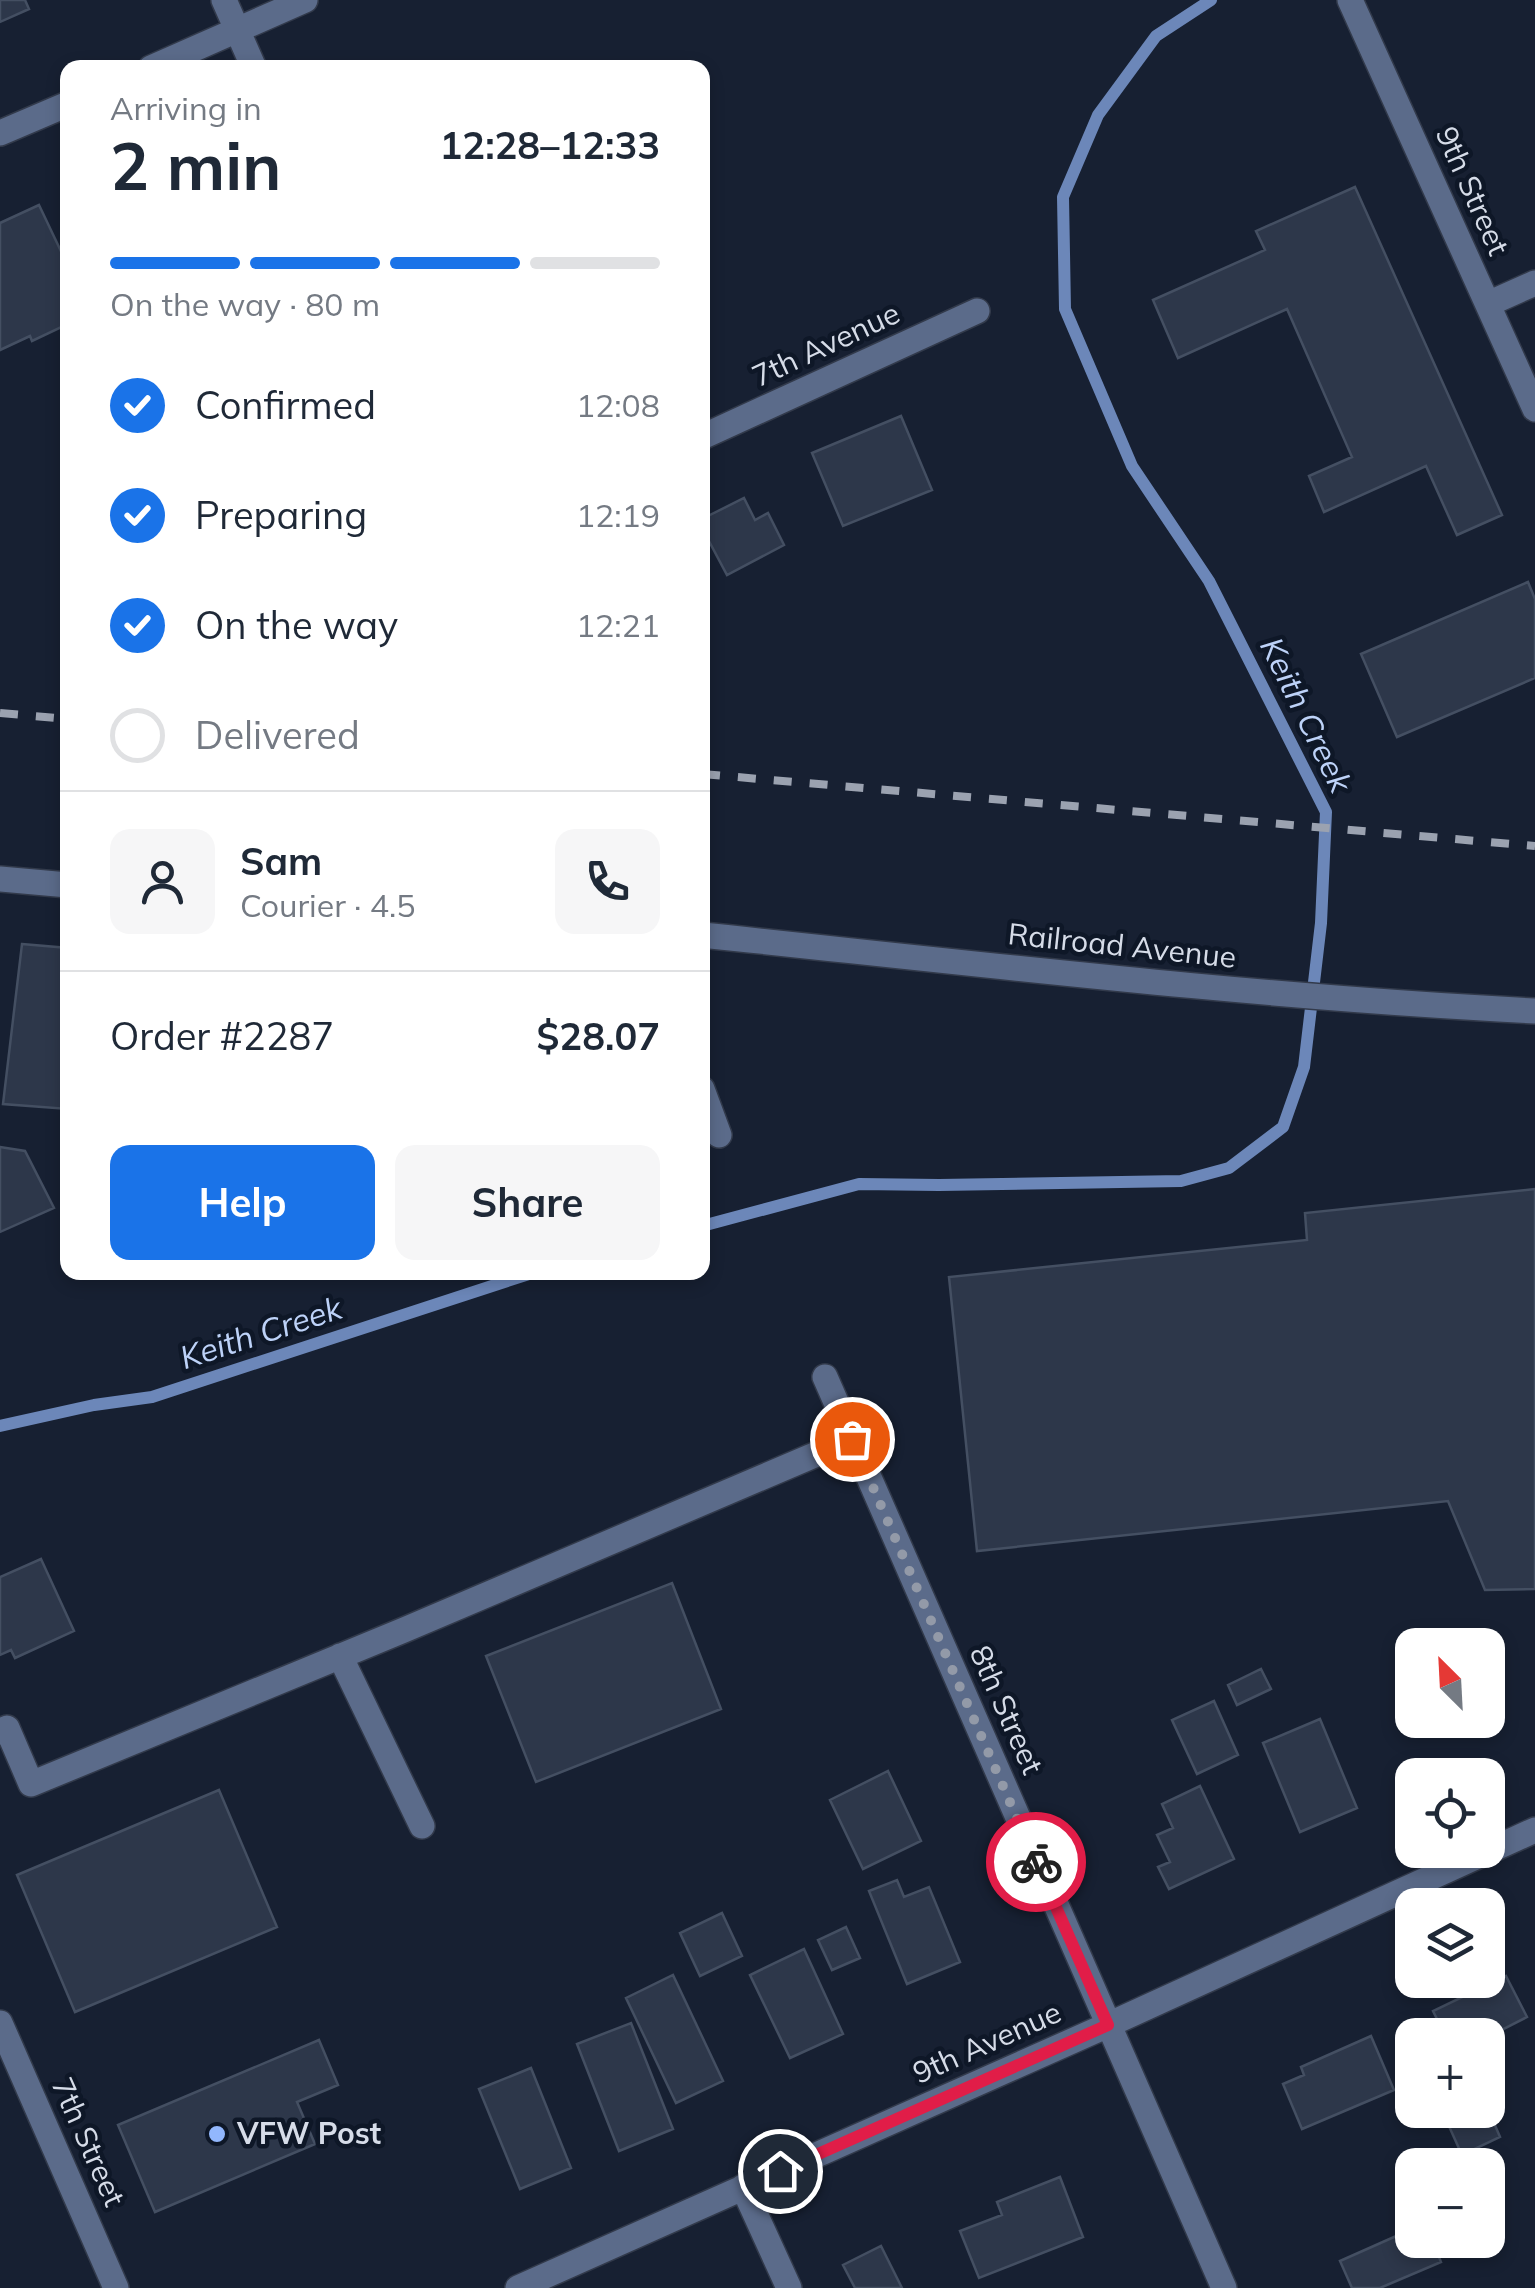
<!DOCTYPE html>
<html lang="en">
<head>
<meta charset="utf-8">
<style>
	:root { --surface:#fff; --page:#f6f6f7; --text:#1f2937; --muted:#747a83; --line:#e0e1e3; --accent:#1a73e8 }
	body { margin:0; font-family:Mulish,sans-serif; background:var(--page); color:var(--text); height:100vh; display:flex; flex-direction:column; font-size:38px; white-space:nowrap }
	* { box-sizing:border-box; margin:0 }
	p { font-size:32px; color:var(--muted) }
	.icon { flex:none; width:55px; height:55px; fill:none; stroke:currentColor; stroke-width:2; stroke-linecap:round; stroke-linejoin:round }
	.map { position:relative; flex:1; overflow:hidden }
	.sheet { position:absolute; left:60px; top:60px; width:650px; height:1220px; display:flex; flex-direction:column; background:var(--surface); border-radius:20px; box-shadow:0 5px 15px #0003 }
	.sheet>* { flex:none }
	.needle { width:65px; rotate:336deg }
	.tools { position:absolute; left:1395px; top:1628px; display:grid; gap:20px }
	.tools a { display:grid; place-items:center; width:110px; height:110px; border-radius:20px; background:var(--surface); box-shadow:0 5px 15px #0003; font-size:50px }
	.pin { position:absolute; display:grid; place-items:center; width:85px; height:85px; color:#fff; margin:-42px; border:5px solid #fff; border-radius:50%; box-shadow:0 2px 10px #0007 }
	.courier { position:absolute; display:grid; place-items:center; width:100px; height:100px; margin:-50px; border:8px solid #e11d48; border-radius:50%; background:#fff; color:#222; box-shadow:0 2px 12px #0007 }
	.summary em { font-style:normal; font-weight:700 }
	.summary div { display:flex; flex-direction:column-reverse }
	.summary { display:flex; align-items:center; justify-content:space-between; height:170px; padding:0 50px }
	h1 { font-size:65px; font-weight:700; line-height:75px }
	.bar { display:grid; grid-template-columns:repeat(4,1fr); gap:15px 10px; align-content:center; height:120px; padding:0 50px }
	.bar i { height:12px; border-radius:8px; background:var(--line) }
	.bar .selected { background:var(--accent) }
	.bar p { grid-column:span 4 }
	.line { display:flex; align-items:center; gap:25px; padding:0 50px; border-top:2px solid var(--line) }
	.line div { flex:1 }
	.round { display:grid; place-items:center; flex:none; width:105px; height:105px; border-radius:20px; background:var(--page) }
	ol { padding:0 50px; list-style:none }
	li { display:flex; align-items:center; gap:30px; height:110px }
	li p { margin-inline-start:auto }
	li .icon { padding:10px; border-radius:50%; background:var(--accent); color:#fff; stroke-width:4 }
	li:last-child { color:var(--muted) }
	li i { width:55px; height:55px; border:5px solid var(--line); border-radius:50% }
	.action { display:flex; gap:20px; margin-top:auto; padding:20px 50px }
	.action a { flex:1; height:115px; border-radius:20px; background:var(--accent); color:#fff; font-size:40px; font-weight:700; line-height:115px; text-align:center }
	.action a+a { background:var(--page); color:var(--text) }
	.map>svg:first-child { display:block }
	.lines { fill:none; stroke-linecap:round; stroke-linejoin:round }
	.stream { stroke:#6c87b9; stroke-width:12 }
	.building { fill:#2d374a; stroke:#444f62; stroke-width:2.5 }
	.minor-casing { stroke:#323a4b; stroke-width:28 }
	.minor { stroke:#5b6b8a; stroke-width:25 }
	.rail { stroke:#9ba2b0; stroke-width:8; stroke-dasharray:18 18; stroke-linecap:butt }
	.done { stroke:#939aa8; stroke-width:10; stroke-dasharray:0 18 }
	.route { stroke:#e11d48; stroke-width:12 }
	.poi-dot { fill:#92b7fd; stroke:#0e1727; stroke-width:4 }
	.labels { text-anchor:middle; stroke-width:9; stroke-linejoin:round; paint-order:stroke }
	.street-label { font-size:30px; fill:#d6dce8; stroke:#0e1727 }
	.poi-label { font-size:30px; font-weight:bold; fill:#d6dce8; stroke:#0e1727; text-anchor:start }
	.water-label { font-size:32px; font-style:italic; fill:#bdd2f8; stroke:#0e1727 }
</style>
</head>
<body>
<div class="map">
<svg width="1535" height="2288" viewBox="0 0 1535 2288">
	<rect width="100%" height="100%" fill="#172032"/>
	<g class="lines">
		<path class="stream" d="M702,1226L859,1184L939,1185L1181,1181L1229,1168L1283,1127L1304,1067L1321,923L1326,812L1209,581L1132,466L1065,309L1063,197L1098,115L1156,36L1211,0
			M0,1426L94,1405L152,1397L535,1272"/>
	</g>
	<path class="building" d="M0,0H25L29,9L0,22Z
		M1355,187L1502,515L1457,535L1426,466L1324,512L1309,476L1352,457L1287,309L1178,358L1153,300L1265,250L1256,231Z
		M39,205L68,266V324L32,341L30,336L0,350V223Z
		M901,416L932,490L843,526L812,453Z
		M744,498L755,520L768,513L784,545L727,575L702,528V519Z
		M1528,582L1535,599V678L1397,737L1361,654Z
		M22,944L68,948V1109L3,1104Z
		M0,1147L25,1151L54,1208L0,1232Z
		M1535,1189V1589L1485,1590L1448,1501L977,1551L949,1277L1307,1240L1305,1213Z
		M41,1559L74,1631L15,1658L11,1650L0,1655V1577Z
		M672,1583L721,1709L536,1782L486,1656Z
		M1261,1669L1271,1689L1237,1705L1228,1685Z
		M1214,1701L1238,1755L1197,1774L1172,1720Z
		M1320,1719L1357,1808L1300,1832L1263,1743Z
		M888,1771L921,1841L863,1869L830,1800Z
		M1200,1786L1234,1859L1169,1889L1158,1867L1170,1862L1157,1835L1173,1828L1162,1804Z
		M219,1790L277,1927L75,2012L17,1875Z
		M897,1880L904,1897L929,1887L960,1962L907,1984L869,1891Z
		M722,1913L742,1956L700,1976L680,1933Z
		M846,1927L860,1958L832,1970L818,1940Z
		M804,1949L843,2034L790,2058L750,1975Z
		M673,1975L723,2081L676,2103L626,1998Z
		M1506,1976L1527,2017L1488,2037L1445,2035L1433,2011Z
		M631,2023L673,2129L619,2151L577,2044Z
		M1371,2036L1394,2090L1302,2129L1283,2084L1304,2075L1301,2067Z
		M319,2040L338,2085L297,2102L315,2144L155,2212L118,2125Z
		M531,2068L571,2168L520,2189L479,2089Z
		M1488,2109L1500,2137L1462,2155L1443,2113L1450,2110Z
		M1060,2177L1083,2237L979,2278L960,2231L1002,2215L997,2202Z
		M1412,2229V2240H1432L1441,2262L1380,2288H1352L1340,2261Z
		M881,2246L902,2288H855L843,2265Z"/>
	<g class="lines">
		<g class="minor-casing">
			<path id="minor" d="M224,0L254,68
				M1350,0L1535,409
				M151,68L305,0
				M0,133L68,104
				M1488,304L1535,283
				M702,437L977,311
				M0,879L68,885
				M702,935C980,964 1257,997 1535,1011
				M702,1089L719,1135
				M825,1377L1224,2288
				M340,1656L422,1826
				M0,1732L7,1728L31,1784L404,1630L852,1439
				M0,2023L116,2288
				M743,2187L789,2288
				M518,2288L1108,2025L1535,1830"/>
		</g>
		<use href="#minor" class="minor"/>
		<path class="rail" d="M0,713L68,719
			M702,774L1535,846"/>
	</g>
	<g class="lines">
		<path class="done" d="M852,1439L1036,1862"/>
		<path class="route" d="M780,2171L1108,2025L1036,1862"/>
	</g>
	<circle class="poi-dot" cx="217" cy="2134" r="10"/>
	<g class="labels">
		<g class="street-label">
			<text transform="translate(1472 191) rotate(66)" y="10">9th Street</text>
			<text transform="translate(826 345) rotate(-25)" y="10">7th Avenue</text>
			<text transform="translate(1122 946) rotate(6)" y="10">Railroad Avenue</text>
			<text transform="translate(1006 1710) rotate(66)" y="10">8th Street</text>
			<text transform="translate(987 2043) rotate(-24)" y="10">9th Avenue</text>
			<text transform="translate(88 2142) rotate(66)" y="10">7th Street</text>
		</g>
		<g class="poi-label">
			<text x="237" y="2144">VFW Post</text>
		</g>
		<g class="water-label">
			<text transform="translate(1306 715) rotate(64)" y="11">Keith Creek</text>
			<text transform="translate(261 1333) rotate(-18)" y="11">Keith Creek</text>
		</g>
	</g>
</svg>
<div class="tools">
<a><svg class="needle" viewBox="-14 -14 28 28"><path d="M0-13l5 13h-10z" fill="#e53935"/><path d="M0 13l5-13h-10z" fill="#747a83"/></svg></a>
<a><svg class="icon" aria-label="locate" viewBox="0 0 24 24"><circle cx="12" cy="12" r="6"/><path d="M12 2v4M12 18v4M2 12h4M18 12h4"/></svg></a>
<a><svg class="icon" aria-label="layers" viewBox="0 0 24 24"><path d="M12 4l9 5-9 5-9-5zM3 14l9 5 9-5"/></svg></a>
<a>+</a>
<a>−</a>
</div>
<div class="pin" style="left:852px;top:1439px;background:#ea580c"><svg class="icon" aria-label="bag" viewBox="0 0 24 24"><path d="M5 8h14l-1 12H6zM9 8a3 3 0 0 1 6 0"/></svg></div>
<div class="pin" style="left:780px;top:2171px;background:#1f2937"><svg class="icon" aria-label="home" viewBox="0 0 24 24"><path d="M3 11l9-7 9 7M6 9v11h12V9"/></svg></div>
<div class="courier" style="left:1036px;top:1862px"><svg class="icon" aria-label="bike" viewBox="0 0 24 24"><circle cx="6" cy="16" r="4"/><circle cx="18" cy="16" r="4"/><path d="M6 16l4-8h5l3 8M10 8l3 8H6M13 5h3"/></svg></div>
<section class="sheet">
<div class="summary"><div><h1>2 min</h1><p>Arriving in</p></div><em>12:28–12:33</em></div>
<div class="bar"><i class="selected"></i><i class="selected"></i><i class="selected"></i><i></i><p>On the way · 80 m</p></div>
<ol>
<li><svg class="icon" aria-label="check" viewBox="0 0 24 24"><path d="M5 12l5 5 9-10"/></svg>Confirmed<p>12:08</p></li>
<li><svg class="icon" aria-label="check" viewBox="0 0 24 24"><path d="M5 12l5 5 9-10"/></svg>Preparing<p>12:19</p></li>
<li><svg class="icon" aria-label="check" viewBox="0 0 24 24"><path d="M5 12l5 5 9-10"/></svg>On the way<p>12:21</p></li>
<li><i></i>Delivered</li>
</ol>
<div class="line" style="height:180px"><a class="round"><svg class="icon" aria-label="person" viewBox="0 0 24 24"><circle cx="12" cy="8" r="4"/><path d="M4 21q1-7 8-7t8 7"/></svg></a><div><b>Sam</b><p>Courier · 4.5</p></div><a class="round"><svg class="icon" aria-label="phone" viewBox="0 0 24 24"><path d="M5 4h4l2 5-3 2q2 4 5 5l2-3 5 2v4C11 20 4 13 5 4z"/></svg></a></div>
<div class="line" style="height:130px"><div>Order #2287</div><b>$28.07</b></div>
<div class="action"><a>Help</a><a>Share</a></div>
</section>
</div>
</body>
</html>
